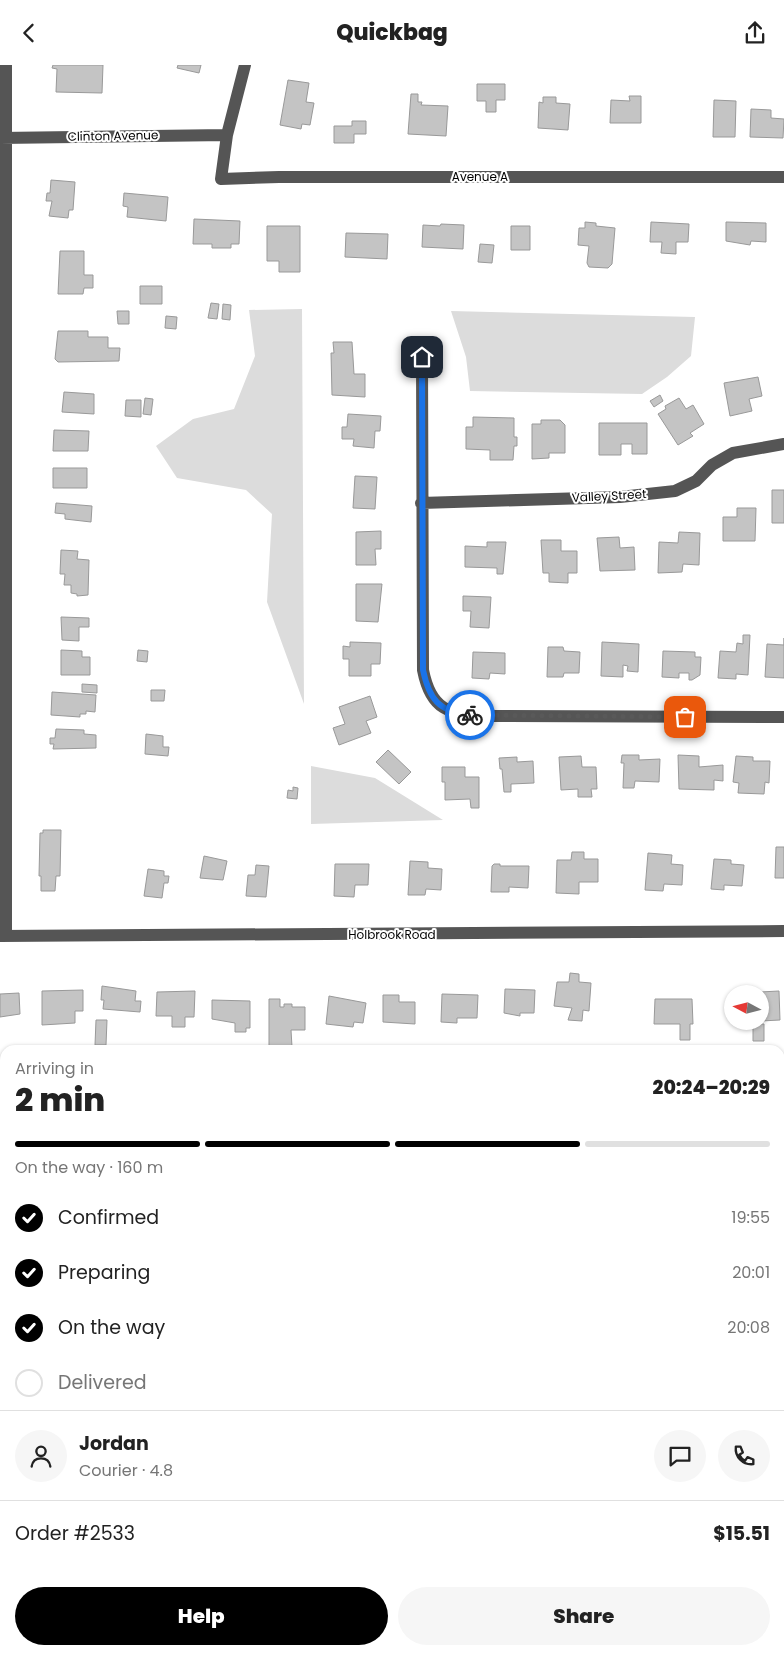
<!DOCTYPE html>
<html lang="en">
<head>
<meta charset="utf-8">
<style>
	:root { --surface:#fff; --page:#f6f6f6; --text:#222; --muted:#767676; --line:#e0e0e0; --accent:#000 }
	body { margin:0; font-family:Poppins,sans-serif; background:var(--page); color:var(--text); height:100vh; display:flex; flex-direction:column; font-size:19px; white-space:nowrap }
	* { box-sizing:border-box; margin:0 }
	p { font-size:16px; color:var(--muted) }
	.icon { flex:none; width:28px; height:28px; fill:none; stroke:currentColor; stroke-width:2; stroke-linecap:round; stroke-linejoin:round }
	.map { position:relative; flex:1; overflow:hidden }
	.side { position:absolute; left:0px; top:980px; width:785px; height:610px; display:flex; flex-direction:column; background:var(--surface); border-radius:15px 15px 0 0; box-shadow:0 1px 4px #0004 }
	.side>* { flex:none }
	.needle { width:32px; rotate:277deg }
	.fabs { position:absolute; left:724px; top:920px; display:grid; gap:10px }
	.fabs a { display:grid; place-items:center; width:45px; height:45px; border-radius:50%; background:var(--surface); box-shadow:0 1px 4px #0004; font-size:25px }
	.pin { position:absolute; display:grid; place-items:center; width:42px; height:42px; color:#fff; margin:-21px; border-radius:10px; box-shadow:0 2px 8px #0006 }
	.courier { position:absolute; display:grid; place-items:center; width:50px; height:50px; margin:-25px; border:4px solid #1a73e8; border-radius:50%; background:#fff; color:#222; box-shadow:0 1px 6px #0007 }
	.head em { font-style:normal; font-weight:800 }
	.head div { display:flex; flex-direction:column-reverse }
	.head { display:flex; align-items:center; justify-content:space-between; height:85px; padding:0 15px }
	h1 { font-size:32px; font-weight:800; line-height:38px }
	.bar { display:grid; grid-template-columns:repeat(4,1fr); gap:8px 5px; align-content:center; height:60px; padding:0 15px }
	.bar i { height:6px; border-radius:4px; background:var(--line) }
	.bar .current { background:var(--accent) }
	.bar p { grid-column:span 4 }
	.line { display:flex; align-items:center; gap:12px; padding:0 15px; border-top:1px solid var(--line) }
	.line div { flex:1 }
	.round { display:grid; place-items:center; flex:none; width:52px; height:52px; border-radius:26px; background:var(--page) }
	ol { padding:0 15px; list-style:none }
	li { display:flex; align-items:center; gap:15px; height:55px }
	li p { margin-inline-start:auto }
	li .icon { padding:5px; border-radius:50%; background:var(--accent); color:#fff; stroke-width:4 }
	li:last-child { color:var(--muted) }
	li i { width:28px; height:28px; border:2px solid var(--line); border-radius:50% }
	.cta { display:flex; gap:10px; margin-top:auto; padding:10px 15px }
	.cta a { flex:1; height:58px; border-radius:30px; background:var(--accent); color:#fff; font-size:20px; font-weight:800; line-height:58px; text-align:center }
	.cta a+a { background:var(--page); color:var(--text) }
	header { display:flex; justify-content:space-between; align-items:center; height:65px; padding:0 15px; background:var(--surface); font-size:22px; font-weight:800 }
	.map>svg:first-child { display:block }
	.green { fill:#dcdcdc }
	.building { fill:#c4c4c4; stroke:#999 }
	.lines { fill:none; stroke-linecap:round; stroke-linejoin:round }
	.minor { stroke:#555; stroke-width:12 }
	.done { stroke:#595959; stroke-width:5; stroke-dasharray:0 9 }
	.route { stroke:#1a73e8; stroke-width:6 }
	.labels { text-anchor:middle; stroke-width:4; stroke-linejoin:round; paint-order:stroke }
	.street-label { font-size:12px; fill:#000; stroke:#fff }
</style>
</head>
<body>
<header><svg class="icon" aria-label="back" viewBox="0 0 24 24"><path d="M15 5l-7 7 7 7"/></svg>Quickbag<svg class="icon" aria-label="share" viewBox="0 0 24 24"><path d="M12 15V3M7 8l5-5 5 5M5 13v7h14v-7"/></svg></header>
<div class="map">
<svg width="784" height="1590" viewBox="0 0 784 1590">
	<rect width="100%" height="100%" fill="#fff"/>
	<path class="green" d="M302,244L304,639L267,537L272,449L246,425L177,413L156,381L193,354L234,344L255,291L249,245Z
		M451,246L695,252L691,291L667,312L642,329L470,326L466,292Z
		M311,701L375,713L443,755L311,759Z
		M780,1027L784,1028V1117L780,1207Z
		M5,1115V1336L3,1351L0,1353V1122Z"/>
	<path class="building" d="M53,0H103L102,28L56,27L57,4L52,3Z
		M178,0H201L199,8L177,3Z
		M288,15L309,18L306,37L314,38L310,60L302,59L301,64L280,60Z
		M477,19H505V35H496V47H486V36H477Z
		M411,29H418V37H422L421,40L448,41L446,71L408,69Z
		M629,31H641V58H610L611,35L630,36Z
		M543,32H556V38L570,39L568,65L538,63L539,37L543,38Z
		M714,35L736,36L735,72H713Z
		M751,44L771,45V53L784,54L783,73L750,72Z
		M352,56H366V69H354V78H334V61H352Z
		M51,115L75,117L73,145H69L68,153L49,151L52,136H46L47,128H50Z
		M124,128L168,132L166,156L127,152L128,142L123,141Z
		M194,154L240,156L239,179H231V183H212V179H193Z
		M585,157L596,158V161L615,163L612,199L608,203L589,202L587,198L589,181L578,180L579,163H585Z
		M651,157L689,159L688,177H676V189L661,188L662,177H650Z
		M726,157L766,158V177L751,176L750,180L726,176Z
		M441,159L464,160L463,184L422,182L423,160L440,161Z
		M267,161H300V207H279V196H267Z
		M511,161H530V185H511Z
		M346,168L388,169L387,194L345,192Z
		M480,179L494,180L492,198L478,197Z
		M60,186H84V210H93V223H84L83,229H58Z
		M140,221H162V239H140Z
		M211,238L219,239L217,254L208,253Z
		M223,239L231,240L230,255L222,254Z
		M117,246H129V259H118Z
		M166,251L177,252L176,264L165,263Z
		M58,266H88V272H108V283H120L119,296L58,297L55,294Z
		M333,277H352L354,309H365V332L332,330L331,288H334Z
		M758,312L762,331L749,334L752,346L730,351L724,318Z
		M64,327L94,329V349L62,347Z
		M660,330L663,336L654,342L650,336Z
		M145,333L153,334L151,350L143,349Z
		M679,333L686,344L693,340L704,359L690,368L693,371L678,380L658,349L666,344L665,341Z
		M126,335H141V352L125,351Z
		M348,349L381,351L380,366H375L374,383L353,381L354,374H342V362H347Z
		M473,352L514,353V372H517V381H514L513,395H490V385L466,384V362H473Z
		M541,355H560L565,360V388H549V393L532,394V359H541Z
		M599,358H647V389H632V379H621V390H599Z
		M54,365L89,366L88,386H53Z
		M53,403H87V423H53Z
		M355,411L377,412L375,444L353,443Z
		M772,425H784V458H772Z
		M56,438L92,441L91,457L65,454V449L55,448Z
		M737,443H756L755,476H723V452H737Z
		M381,466V484H375L376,500H356V467Z
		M679,467L700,468L699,500L683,499L682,507L658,508L659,477L678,478Z
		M619,472L620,483L634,482L635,505L600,506L597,473Z
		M541,475H561V486H577V508H568V518L549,517V508H543Z
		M487,477H506L503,509H497V503L465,502V481L487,482Z
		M61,485L78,486L77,494L89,495L88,530L77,531V529L71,528V520H64L65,509H60Z
		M356,519H382L378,557L356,556Z
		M463,531L491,532L489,563L470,562L471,546H463Z
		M61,552L89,553V562H79V576L62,575Z
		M743,570H750L748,610L736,609V614L718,613L720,586L736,587L737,578L743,579Z
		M784,573V613L765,612L767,579L784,580Z
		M350,577L381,578L380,599H371V611H349V594H343V581L350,582Z
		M602,577L639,579L638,607L627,606L628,601L623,600V612L601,611Z
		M548,582H563L564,586L580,587L579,608H564L563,612H547Z
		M61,585L82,586V592H90V610H61Z
		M138,585L148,586L147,597L137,596Z
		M663,586L695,587V592H701L700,610L692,615H689V608H679V613L662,612Z
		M473,587L505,588V609L490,608L489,614L472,613Z
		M82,619L97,620V628L82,627Z
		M151,625H165L164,636H151Z
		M52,627L96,630L95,647L86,646V649H80V652L51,650Z
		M370,631L377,652L366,656L371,668L339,680L333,663L345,659L339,642Z
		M56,664L84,665V669L96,670V683L53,684L54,679H50V673H55Z
		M146,669L163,671V682H169L168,691L145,689Z
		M388,685L411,707L399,719L376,697Z
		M622,690H639V695L660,694L659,717L635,716L634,723H623L624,698H621Z
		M678,690L699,691V702L723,700V716L714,715V725L679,724Z
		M581,691L582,702H596L597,724H591L592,732H578V724L561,725L559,692Z
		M736,691L753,692V696H770L769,718L765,717L764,729L738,728L739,718L733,717Z
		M517,692V697L533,696L534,718L511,719V727H504L502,704H500L499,693Z
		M442,702H465V712H479V743H471L470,734L445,735V717H442Z
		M293,722L298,723L297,734L287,733L288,725L293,726Z
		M43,765H61L60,811H56L55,826H41V811H39L40,768H43Z
		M776,782H784V813H775Z
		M572,787H584V794H598V817H579V829L556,828L557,795H571Z
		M648,788L672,790L671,799L683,800L682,820L664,819L663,826L645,825Z
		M204,791L227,796L223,815L200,813Z
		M714,794L731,795V799L744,800L742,821L724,820V825L711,824Z
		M410,796L428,797V803L442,804L441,825L426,824L425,830H408Z
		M335,799H369L368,820H355L354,832L334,831Z
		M494,799H500V801H529L528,823L509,822V827H491L492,801Z
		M256,800L269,801L266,832L246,831L248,810H255Z
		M148,804L164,806V811H169L168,818H164L162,833L144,831Z
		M570,908L579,909V917L591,918L589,946L583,945L582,956L568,955L572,943L554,941L557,917H569Z
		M102,921L136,926L135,936H141L140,947L103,944L104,935H101Z
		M505,924L535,925L534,948H520V951L504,948Z
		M83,925V946H75V958L42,960V926Z
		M195,926L194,952H185V962H172V951H156L157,927Z
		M779,926L780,955L761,956L760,927Z
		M19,928L20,949L0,952V929Z
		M442,929L478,930L477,953H457V958L441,957Z
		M383,930H399V937H415V959L383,957Z
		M329,931L366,938L363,958L354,957L353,962L326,959Z
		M269,934H280V942H284V939H292V942H305V965H291L292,982H269Z
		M655,934H692L693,959H690V975H680V959H654Z
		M212,935L250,936V963H246V967H235V958L212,954Z
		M96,955H107L106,980H95Z
		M753,959H764V976H753Z
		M0,997L5,999V1020L0,1018Z
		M729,1585H771L768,1590H726Z"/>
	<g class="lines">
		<path class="minor" d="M245,0L227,70L221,114L279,112H784
			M0,73L227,70
			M422,292L423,605C431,646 449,649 487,651L784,652
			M421,438L620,432L675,426L696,416L712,400L733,388L784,379
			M0,871L784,866
			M6,871V0
			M0,1068L5,1070
			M780,1425L784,1427
			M493,1585L522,1590
			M53,1590L60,1585
			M669,1590L672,1585"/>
	</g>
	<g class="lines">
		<path class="done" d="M470,650L685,652"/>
		<path class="route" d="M422,292L423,605C429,634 439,647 470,650"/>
	</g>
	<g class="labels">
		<g class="street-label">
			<text transform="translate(113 71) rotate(-1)" y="4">Clinton Avenue</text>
			<text x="480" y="116">Avenue A</text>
			<text transform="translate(609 431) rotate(-3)" y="4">Valley Street</text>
			<text x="392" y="874">Holbrook Road</text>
		</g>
	</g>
</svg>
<div class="fabs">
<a><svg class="needle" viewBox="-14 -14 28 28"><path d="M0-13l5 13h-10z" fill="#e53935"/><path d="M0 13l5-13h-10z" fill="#767676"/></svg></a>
</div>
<div class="pin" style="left:685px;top:652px;background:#ea580c"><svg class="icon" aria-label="bag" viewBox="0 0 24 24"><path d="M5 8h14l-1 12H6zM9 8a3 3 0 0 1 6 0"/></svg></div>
<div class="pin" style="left:422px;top:292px;background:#1f2937"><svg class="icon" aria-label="home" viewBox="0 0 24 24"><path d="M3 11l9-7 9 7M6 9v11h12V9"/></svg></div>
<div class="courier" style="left:470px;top:650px"><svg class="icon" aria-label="bike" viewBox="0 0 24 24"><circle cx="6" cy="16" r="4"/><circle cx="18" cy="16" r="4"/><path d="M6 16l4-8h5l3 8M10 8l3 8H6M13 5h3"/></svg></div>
<section class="side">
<div class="head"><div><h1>2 min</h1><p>Arriving in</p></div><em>20:24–20:29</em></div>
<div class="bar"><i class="current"></i><i class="current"></i><i class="current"></i><i></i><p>On the way · 160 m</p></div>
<ol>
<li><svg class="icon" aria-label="check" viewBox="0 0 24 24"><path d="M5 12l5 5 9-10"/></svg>Confirmed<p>19:55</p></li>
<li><svg class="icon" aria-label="check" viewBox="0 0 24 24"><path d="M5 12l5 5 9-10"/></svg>Preparing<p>20:01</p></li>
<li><svg class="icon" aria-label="check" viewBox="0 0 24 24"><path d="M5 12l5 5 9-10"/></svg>On the way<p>20:08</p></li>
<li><i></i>Delivered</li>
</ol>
<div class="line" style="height:90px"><a class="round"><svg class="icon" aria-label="person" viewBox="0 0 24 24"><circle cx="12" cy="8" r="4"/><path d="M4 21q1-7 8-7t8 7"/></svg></a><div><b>Jordan</b><p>Courier · 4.8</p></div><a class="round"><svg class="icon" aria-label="chat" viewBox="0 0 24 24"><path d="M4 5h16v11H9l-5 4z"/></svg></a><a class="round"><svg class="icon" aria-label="phone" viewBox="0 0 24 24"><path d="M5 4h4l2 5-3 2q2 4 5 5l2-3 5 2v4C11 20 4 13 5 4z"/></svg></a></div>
<div class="line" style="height:65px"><div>Order #2533</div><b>$15.51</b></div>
<div class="cta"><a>Help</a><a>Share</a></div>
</section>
</div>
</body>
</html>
